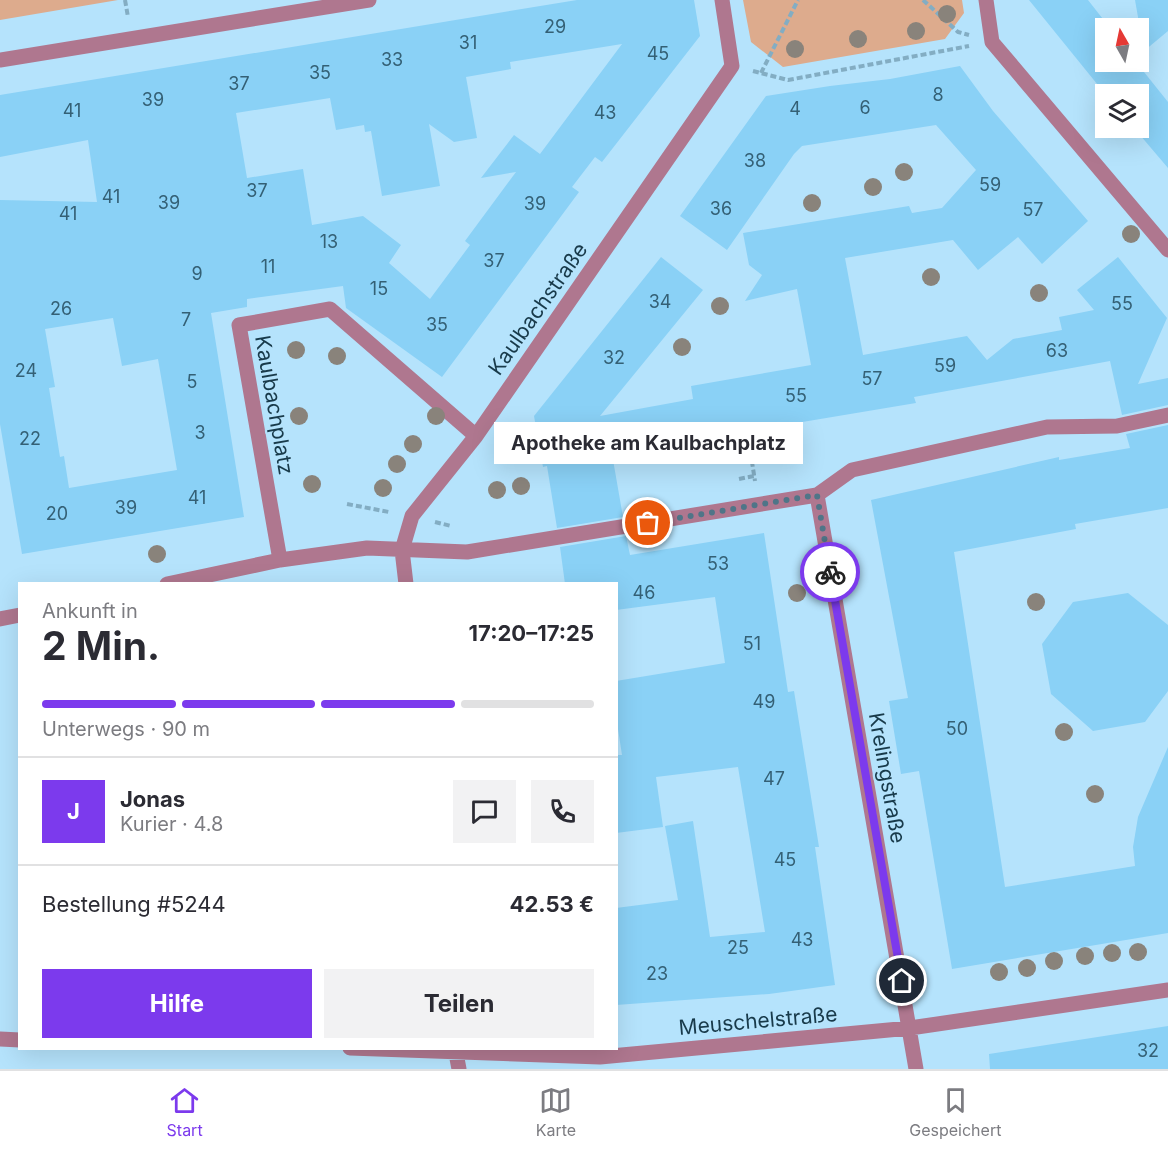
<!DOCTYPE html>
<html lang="de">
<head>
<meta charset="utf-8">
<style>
	:root { --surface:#fff; --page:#f2f2f3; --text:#2b2b33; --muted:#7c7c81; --line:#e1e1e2; --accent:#7c3aed }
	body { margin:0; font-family:Inter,sans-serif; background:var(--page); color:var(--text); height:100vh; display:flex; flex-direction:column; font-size:22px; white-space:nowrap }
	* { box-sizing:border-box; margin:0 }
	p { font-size:20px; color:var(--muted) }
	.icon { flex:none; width:33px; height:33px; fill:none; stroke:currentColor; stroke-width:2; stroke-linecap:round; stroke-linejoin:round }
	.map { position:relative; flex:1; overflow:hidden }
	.side { position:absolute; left:18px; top:582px; width:600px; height:468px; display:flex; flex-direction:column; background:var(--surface); border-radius:0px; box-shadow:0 6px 24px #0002 }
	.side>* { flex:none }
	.needle { width:39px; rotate:351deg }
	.tools { position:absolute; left:1095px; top:18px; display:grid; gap:12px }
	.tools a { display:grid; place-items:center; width:54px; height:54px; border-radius:0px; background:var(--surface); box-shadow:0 6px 24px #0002; font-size:30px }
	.pin { position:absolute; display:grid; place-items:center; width:51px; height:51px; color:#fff; margin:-26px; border:3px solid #fff; border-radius:50%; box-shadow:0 2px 6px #0007 }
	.courier { position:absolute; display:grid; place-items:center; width:60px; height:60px; margin:-30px; border:4px solid #7c3aed; border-radius:50%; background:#fff; color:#222; box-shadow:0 2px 8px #0007 }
	.bubble { position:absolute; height:42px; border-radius:0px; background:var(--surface); box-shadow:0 6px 24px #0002; font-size:20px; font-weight:700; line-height:42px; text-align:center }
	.overview em { font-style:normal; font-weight:700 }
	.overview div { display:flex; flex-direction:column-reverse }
	.overview { display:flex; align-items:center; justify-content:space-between; height:102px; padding:0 24px }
	h1 { font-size:39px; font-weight:700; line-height:45px }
	.bar { display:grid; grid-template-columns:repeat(4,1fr); gap:9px 6px; align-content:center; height:72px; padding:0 24px }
	.bar i { height:8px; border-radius:4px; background:var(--line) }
	.bar .selected { background:var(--accent) }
	.bar p { grid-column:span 4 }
	.line { display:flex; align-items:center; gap:15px; padding:0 24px; border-top:2px solid var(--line) }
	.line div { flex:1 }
	.round { display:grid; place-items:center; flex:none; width:63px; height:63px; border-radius:0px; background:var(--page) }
	.cta { display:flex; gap:12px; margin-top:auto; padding:12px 24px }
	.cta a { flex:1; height:69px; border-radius:0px; background:var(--accent); color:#fff; font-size:24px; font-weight:700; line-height:69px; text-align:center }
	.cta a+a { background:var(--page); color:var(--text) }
	.dock { display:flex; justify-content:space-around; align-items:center; height:84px; border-top:2px solid var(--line); background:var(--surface); font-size:16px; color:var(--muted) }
	.dock a { display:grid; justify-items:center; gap:3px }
	.dock .selected { color:var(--accent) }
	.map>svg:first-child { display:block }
	.green { fill:#ddab8d }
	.building { fill:#8ad1f6; fill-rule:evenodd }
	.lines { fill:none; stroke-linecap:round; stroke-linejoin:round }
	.path { stroke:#83adc3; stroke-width:4; stroke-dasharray:6 3; stroke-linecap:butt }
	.minor { stroke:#af778f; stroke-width:15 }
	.tree { fill:#89837b }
	.done { stroke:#4f7588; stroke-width:6; stroke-dasharray:0 10.8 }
	.route { stroke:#7c3aed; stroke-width:8 }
	.labels { text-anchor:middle; stroke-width:4.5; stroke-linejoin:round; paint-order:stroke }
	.number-label { font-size:18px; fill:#346075 }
	.street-label { font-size:21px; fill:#183a4a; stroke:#b5e3fc }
</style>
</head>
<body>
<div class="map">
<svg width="1168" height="1069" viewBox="0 0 1168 1069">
	<rect width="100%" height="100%" fill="#b5e3fc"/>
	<path class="green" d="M0,0H118L0,20Z
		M743,0H962L964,13L945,39L783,67L751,42Z"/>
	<path class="building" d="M577,0H694L700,36L602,162L595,157L572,187L579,192L442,377L346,308L343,286L247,299V307L211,313L244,517L22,554L0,424V200L97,202L88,140L0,157V95ZM622,44L540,154L514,135L481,178L516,172L465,241L470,245L430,299L389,263L401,245L363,216L312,225L303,169L247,178L236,113L330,98L336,130L364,125L365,132L371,131L382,196L440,186L429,124L454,142L477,138L466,77L511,69L510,62ZM113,318L122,366L158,359L177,470L69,488L64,456L60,457L49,388L55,387L45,329Z
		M1029,0H1088L1110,28H1106V62H1136L1168,102V168L1134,128H1138V94L1106,95Z
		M1135,0H1168V31L1144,51Z
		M960,66L993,111L1088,221L1042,264L1018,237L978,270L953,240L845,258L863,355L967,336L987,360L1013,339L1062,330L1059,317L1094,310L1077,290L1118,257L1167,318L1138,384L1168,378V405L1122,415L1110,361L914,397L916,403L612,454L623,517L557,528L547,466L543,467L534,416L661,257L703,290L600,416L693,399L691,386L811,365L797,289L745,301L762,275L749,265L743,233L909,206L912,213L942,208L976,170L936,125L802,146L794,154L727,250L680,216L766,96L830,86L890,79Z
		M1168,425V508L1075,524L1076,529L954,552L1005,887L1135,866L1133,847L1138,817L1168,747V933L952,969L919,771L901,774L889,701L908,698L871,500L1059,457V460L1130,448L1126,434Z
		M764,533L788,692L794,691L819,847H815L835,985L769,994L616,1005V908L678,900L665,826L693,821L710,937L765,932L738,767L656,777L663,827L616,833V755H622L616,716V681L725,663L715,597L616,610V584H565L560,547L626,536L630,555Z
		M1128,593L1168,625V691L1145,722L1093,731L1051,694L1042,644L1073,602Z
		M1168,1026V1069H990L989,1054Z"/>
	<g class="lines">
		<path class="path" d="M125,0L128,17
			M923,0L958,32L969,35
			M753,71L788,80L969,46
			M761,73L798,0
			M749,443L755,481
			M739,479L754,476
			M347,504L389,512
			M435,522L451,526"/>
		<path class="minor" d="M986,0L992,42L1168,250
			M0,60L369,0
			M817,495L916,1069
			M280,560L239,325L330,309L476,436
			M167,584L280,560L367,548L467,552L817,495L852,470L1047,427L1117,426L1168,415
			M406,584L402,550L412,516L476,436L732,66L722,0
			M0,619L20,615
			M0,1039L20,1040
			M350,1048L600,1057L910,1028L1168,990
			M455,1048L459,1069"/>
	</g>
	<g class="tree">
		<circle cx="947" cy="14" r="9"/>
		<circle cx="916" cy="31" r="9"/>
		<circle cx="858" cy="39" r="9"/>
		<circle cx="795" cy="49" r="9"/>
		<circle cx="904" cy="172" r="9"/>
		<circle cx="873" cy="187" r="9"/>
		<circle cx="812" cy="203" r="9"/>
		<circle cx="1131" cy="234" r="9"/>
		<circle cx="931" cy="277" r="9"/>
		<circle cx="1039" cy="293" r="9"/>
		<circle cx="720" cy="306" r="9"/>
		<circle cx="682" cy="347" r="9"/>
		<circle cx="296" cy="350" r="9"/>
		<circle cx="337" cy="356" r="9"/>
		<circle cx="299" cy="416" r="9"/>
		<circle cx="436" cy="416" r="9"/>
		<circle cx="413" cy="444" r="9"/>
		<circle cx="397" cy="464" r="9"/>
		<circle cx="312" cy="484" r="9"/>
		<circle cx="521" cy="486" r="9"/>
		<circle cx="383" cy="488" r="9"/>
		<circle cx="497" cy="490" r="9"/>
		<circle cx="157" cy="554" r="9"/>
		<circle cx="797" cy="593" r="9"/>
		<circle cx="1036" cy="602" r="9"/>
		<circle cx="1064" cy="732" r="9"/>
		<circle cx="1095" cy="794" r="9"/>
		<circle cx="1138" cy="952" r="9"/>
		<circle cx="1112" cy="953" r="9"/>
		<circle cx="1085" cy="956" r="9"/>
		<circle cx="1054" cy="961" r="9"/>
		<circle cx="1027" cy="968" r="9"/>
		<circle cx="999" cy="972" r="9"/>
	</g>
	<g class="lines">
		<path class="done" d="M648,523L817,495L830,572"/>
		<path class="route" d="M830,572L902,981"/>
	</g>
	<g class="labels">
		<g class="number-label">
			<text x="555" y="33">29</text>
			<text x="468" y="49">31</text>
			<text x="658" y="60">45</text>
			<text x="392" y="66">33</text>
			<text x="320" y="79">35</text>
			<text x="239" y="90">37</text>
			<text x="938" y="101">8</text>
			<text x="153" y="106">39</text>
			<text x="865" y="114">6</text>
			<text x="795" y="115">4</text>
			<text x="72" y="117">41</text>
			<text x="605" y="119">43</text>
			<text x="755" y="167">38</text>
			<text x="990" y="191">59</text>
			<text x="257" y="197">37</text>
			<text x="111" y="203">41</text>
			<text x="169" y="209">39</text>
			<text x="535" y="210">39</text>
			<text x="721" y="215">36</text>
			<text x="1033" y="216">57</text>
			<text x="68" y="220">41</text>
			<text x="329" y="248">13</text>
			<text x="494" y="267">37</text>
			<text x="268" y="273">11</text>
			<text x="197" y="280">9</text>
			<text x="379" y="295">15</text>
			<text x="660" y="308">34</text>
			<text x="1122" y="310">55</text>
			<text x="61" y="315">26</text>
			<text x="186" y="326">7</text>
			<text x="437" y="331">35</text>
			<text x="1057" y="357">63</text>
			<text x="614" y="364">32</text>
			<text x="945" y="372">59</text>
			<text x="26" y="377">24</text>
			<text x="872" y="385">57</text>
			<text x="192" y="388">5</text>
			<text x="796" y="402">55</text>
			<text x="200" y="439">3</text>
			<text x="30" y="445">22</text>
			<text x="197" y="504">41</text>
			<text x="126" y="514">39</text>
			<text x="57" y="520">20</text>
			<text x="718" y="570">53</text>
			<text x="644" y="599">46</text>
			<text x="752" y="650">51</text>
			<text x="764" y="708">49</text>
			<text x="957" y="735">50</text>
			<text x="774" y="785">47</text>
			<text x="785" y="866">45</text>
			<text x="802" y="946">43</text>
			<text x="738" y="954">25</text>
			<text x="657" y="980">23</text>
			<text x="1148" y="1057">32</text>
		</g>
		<g class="street-label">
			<text transform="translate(538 309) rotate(-55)" y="7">Kaulbachstraße</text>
			<text transform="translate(274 405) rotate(80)" y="7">Kaulbachplatz</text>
			<text transform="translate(887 778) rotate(80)" y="7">Krelingstraße</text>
			<text transform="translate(758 1021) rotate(-5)" y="7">Meuschelstraße</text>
		</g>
	</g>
</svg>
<div class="tools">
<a><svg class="needle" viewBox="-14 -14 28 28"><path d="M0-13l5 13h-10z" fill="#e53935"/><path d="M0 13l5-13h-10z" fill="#7c7c81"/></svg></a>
<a><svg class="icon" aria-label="layers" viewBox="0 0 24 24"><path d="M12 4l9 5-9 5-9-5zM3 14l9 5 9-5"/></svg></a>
</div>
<div class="pin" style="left:648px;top:523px;background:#ea580c"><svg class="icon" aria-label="bag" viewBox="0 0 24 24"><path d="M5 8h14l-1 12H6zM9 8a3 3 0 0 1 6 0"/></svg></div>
<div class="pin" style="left:902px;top:981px;background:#1f2937"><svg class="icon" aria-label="home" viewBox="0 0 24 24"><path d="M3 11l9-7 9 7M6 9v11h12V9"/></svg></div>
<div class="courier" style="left:830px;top:572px"><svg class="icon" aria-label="bike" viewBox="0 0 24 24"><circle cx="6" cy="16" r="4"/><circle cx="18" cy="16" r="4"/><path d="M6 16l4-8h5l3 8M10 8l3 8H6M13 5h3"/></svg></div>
<div class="bubble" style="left:494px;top:422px;width:309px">Apotheke am Kaulbachplatz</div>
<section class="side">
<div class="overview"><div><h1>2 Min.</h1><p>Ankunft in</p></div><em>17:20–17:25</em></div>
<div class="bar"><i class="selected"></i><i class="selected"></i><i class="selected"></i><i></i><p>Unterwegs · 90 m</p></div>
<div class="line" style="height:108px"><b class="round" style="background:var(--accent);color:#fff">J</b><div><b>Jonas</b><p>Kurier · 4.8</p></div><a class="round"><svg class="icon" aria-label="chat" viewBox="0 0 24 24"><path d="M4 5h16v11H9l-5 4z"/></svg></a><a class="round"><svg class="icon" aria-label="phone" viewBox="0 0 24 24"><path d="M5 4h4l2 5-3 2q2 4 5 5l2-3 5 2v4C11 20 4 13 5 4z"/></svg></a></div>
<div class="line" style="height:78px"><div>Bestellung #5244</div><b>42.53 €</b></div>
<div class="cta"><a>Hilfe</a><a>Teilen</a></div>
</section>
</div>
<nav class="dock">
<a class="selected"><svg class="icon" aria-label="home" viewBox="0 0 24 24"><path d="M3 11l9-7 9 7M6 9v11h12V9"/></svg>Start</a>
<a><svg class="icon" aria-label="map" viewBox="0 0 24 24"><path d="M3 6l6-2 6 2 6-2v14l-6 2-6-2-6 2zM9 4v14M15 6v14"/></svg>Karte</a>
<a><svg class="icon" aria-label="saved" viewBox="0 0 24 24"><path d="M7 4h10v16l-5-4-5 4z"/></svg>Gespeichert</a>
</nav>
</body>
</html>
